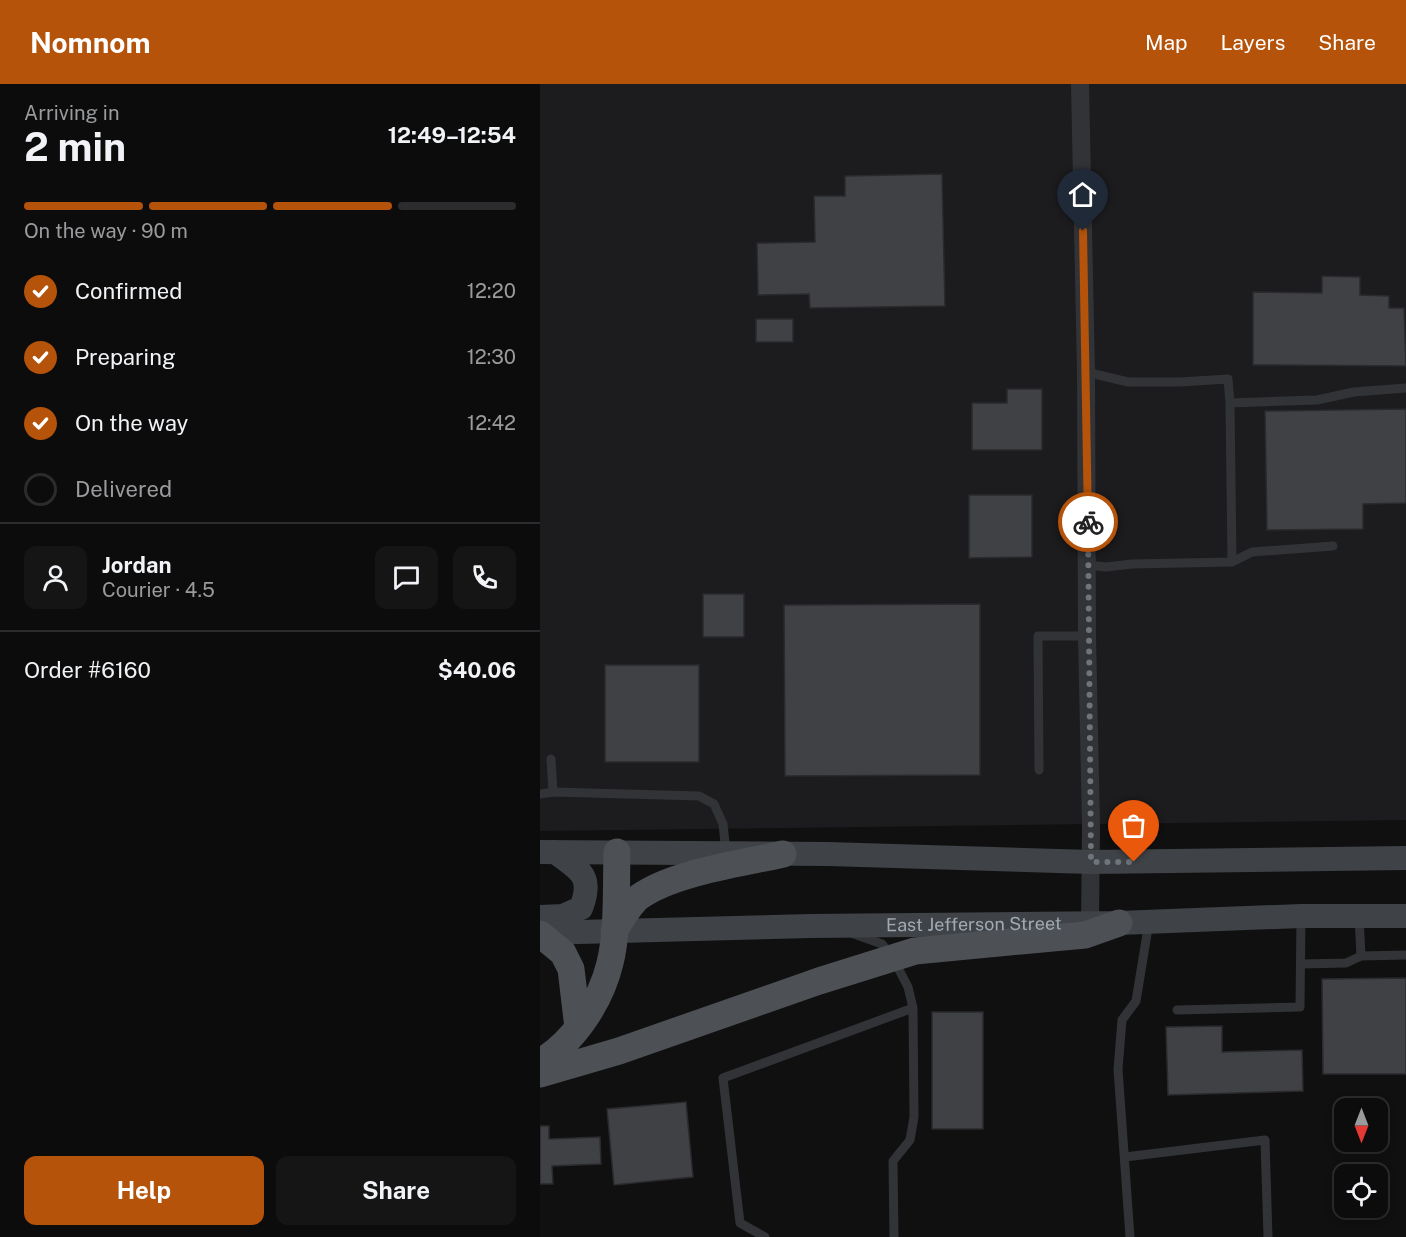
<!DOCTYPE html>
<html lang="en">
<head>
<meta charset="utf-8">
<style>
	:root { --surface:#0c0c0d; --page:#151516; --text:#f1f3f6; --muted:#9a9b9d; --line:#2c2c2e; --accent:#b45309 }
	body { margin:0; font-family:"Public Sans",sans-serif; background:var(--page); color:var(--text); height:100vh; display:flex; flex-direction:column; font-size:22px; white-space:nowrap }
	* { box-sizing:border-box; margin:0 }
	p { font-size:20px; color:var(--muted) }
	.icon { flex:none; width:33px; height:33px; fill:none; stroke:currentColor; stroke-width:2; stroke-linecap:round; stroke-linejoin:round }
	.map { position:relative; flex:1; overflow:hidden }
	.drawer { display:flex; flex-direction:column; background:var(--surface); width:540px }
	.drawer>* { flex:none }
	.needle { width:39px; rotate:180deg }
	.fabs { position:absolute; left:794px; top:1014px; display:grid; gap:12px }
	.fabs a { display:grid; place-items:center; width:54px; height:54px; border-radius:12px; background:var(--surface); box-shadow:0 3px 9px #0003,0 0 0 2px var(--line); font-size:30px }
	.pin { position:absolute; display:grid; place-items:center; width:51px; height:51px; color:#fff; margin:-62px -26px; border-radius:50% 50% 50% 0; rotate:-45deg; box-shadow:0 0 6px #0007 }
	.pin .icon { rotate:45deg }
	.courier { position:absolute; display:grid; place-items:center; width:60px; height:60px; margin:-30px; border:4px solid #b45309; border-radius:50%; background:#fff; color:#222; box-shadow:0 2px 8px #0007 }
	.headline em { font-style:normal; font-weight:700 }
	.headline div { display:flex; flex-direction:column-reverse }
	.headline { display:flex; align-items:center; justify-content:space-between; height:102px; padding:0 24px }
	h1 { font-size:39px; font-weight:700; line-height:45px }
	.bar { display:grid; grid-template-columns:repeat(4,1fr); gap:9px 6px; align-content:center; height:72px; padding:0 24px }
	.bar i { height:8px; border-radius:4px; background:var(--line) }
	.bar .selected { background:var(--accent) }
	.bar p { grid-column:span 4 }
	.line { display:flex; align-items:center; gap:15px; padding:0 24px; border-top:2px solid var(--line) }
	.line div { flex:1 }
	.round { display:grid; place-items:center; flex:none; width:63px; height:63px; border-radius:12px; background:var(--page) }
	ol { padding:0 24px; list-style:none }
	li { display:flex; align-items:center; gap:18px; height:66px }
	li p { margin-inline-start:auto }
	li .icon { padding:6px; border-radius:50%; background:var(--accent); color:#fff; stroke-width:4 }
	li:last-child { color:var(--muted) }
	li i { width:33px; height:33px; border:3px solid var(--line); border-radius:50% }
	.button { display:flex; gap:12px; margin-top:auto; padding:12px 24px }
	.button a { flex:1; height:69px; border-radius:12px; background:var(--accent); color:#fff; font-size:24px; font-weight:700; line-height:69px; text-align:center }
	.button a+a { background:var(--page); color:var(--text) }
	header { display:flex; align-items:center; gap:36px; box-sizing:border-box; height:84px; padding:0 30px; background:var(--accent); color:#fff }
	header strong { font-size:28px }
	nav { display:flex; gap:33px; margin-inline-start:auto; font-size:21px }
	main { display:flex; flex:1; min-height:0 }
	.map>svg:first-child { display:block }
	.built { fill:#1c1c1e }
	.building { fill:#3f4144; stroke:#2a2a2d; stroke-width:1.5 }
	.lines { fill:none; stroke-linecap:round; stroke-linejoin:round }
	.service { stroke:#313336; stroke-width:9 }
	.minor { stroke:#313336; stroke-width:18 }
	.secondary { stroke:#3f4246; stroke-width:24 }
	.primary { stroke:#4d5055; stroke-width:27 }
	.done { stroke:#6e747a; stroke-width:6; stroke-dasharray:0 10.8 }
	.route { stroke:#b45309; stroke-width:8 }
	.labels { text-anchor:middle; stroke-width:6; stroke-linejoin:round; paint-order:stroke }
	.street-label { font-size:18px; fill:#a1aab2; stroke:#0b0b0c }
</style>
</head>
<body>
<header>
<strong>Nomnom</strong>
<nav><a>Map</a><a>Layers</a><a>Share</a></nav>
</header>
<main>
<section class="drawer">
<div class="headline"><div><h1>2 min</h1><p>Arriving in</p></div><em>12:49–12:54</em></div>
<div class="bar"><i class="selected"></i><i class="selected"></i><i class="selected"></i><i></i><p>On the way · 90 m</p></div>
<ol>
<li><svg class="icon" aria-label="check" viewBox="0 0 24 24"><path d="M5 12l5 5 9-10"/></svg>Confirmed<p>12:20</p></li>
<li><svg class="icon" aria-label="check" viewBox="0 0 24 24"><path d="M5 12l5 5 9-10"/></svg>Preparing<p>12:30</p></li>
<li><svg class="icon" aria-label="check" viewBox="0 0 24 24"><path d="M5 12l5 5 9-10"/></svg>On the way<p>12:42</p></li>
<li><i></i>Delivered</li>
</ol>
<div class="line" style="height:108px"><a class="round"><svg class="icon" aria-label="person" viewBox="0 0 24 24"><circle cx="12" cy="8" r="4"/><path d="M4 21q1-7 8-7t8 7"/></svg></a><div><b>Jordan</b><p>Courier · 4.5</p></div><a class="round"><svg class="icon" aria-label="chat" viewBox="0 0 24 24"><path d="M4 5h16v11H9l-5 4z"/></svg></a><a class="round"><svg class="icon" aria-label="phone" viewBox="0 0 24 24"><path d="M5 4h4l2 5-3 2q2 4 5 5l2-3 5 2v4C11 20 4 13 5 4z"/></svg></a></div>
<div class="line" style="height:78px"><div>Order #6160</div><b>$40.06</b></div>
<div class="button"><a>Help</a><a>Share</a></div>
</section>
<div class="map">
<svg width="866" height="1153" viewBox="0 0 866 1153">
	<rect width="100%" height="100%" fill="#101011"/>
	<path class="built" d="M0,0H866V736L0,747Z"/>
	<path class="building" d="M402,90L405,222L270,224L269,210L218,211L217,159L275,158L274,112H305V92Z
		M782,192L820,193V211L849,212V224H864L866,282L713,281V208L782,209Z
		M216,235H253V258H216Z
		M467,305H502V366H432V319H467Z
		M866,325V419L823,420V445L727,446L725,327Z
		M429,411H492V473L429,474Z
		M163,510H204V553H163Z
		M440,520V691L245,692L244,521Z
		M65,581H159V678H65Z
		M866,894V990H783L782,895Z
		M392,928H443V1045H392Z
		M682,942V968L762,966L763,1007L628,1011L626,943Z
		M146,1018L153,1093L74,1101L67,1025Z
		M0,1042H9V1055L60,1053L61,1080L12,1082L13,1100H0Z"/>
	<g class="lines">
		<path class="service" d="M546,288L588,298H640L688,295L690,319
			M692,478L712,468L793,462
			M548,481L566,483L592,480L692,478L690,319L777,316L814,308L866,304
			M11,675L13,708L159,712L174,720L183,740L186,768
			M499,686L498,552H547
			M0,710L13,708
			M819,833L821,872L866,871
			M314,850L342,860L353,874L368,903L373,924L374,1033L370,1056L353,1077L354,1153
			M761,880L806,879L821,872
			M637,926L760,923L761,834
			M585,1073L725,1056L728,1153
			M225,1153L200,1139L183,994L373,924
			M590,1153L578,985L582,936L596,917L609,838"/>
		<path class="minor" d="M540,0L546,288L547,552L551,742L550,839"/>
		<g class="secondary">
			<path d="M0,768L288,770L551,778L866,774"/>
			<path d="M0,833L23,832L41,824C54,791 39,786 15,768"/>
			<path id="s1" d="M0,849L271,842L579,839L761,832H866"/>
		</g>
		<path class="primary" d="M74,847C81,837 89,821 99,813C134,788 200,780 243,770
			M0,850L23,869L31,885L38,944
			M0,978C34,958 61,917 70,879C78,848 76,800 77,768
			M0,990L79,967L279,897L375,867L545,851L579,839"/>
	</g>
	<g class="lines">
		<path class="done" d="M548,438L551,778H594"/>
		<path class="route" d="M543,147L548,438"/>
	</g>
	<g class="labels">
		<g class="street-label">
			<text dy="6" stroke="none"><textPath href="#s1" startOffset="434">East Jefferson Street</textPath></text>
		</g>
	</g>
</svg>
<div class="fabs">
<a><svg class="needle" viewBox="-14 -14 28 28"><path d="M0-13l5 13h-10z" fill="#e53935"/><path d="M0 13l5-13h-10z" fill="#9a9b9d"/></svg></a>
<a><svg class="icon" aria-label="locate" viewBox="0 0 24 24"><circle cx="12" cy="12" r="6"/><path d="M12 2v4M12 18v4M2 12h4M18 12h4"/></svg></a>
</div>
<div class="pin" style="left:594px;top:778px;background:#ea580c"><svg class="icon" aria-label="bag" viewBox="0 0 24 24"><path d="M5 8h14l-1 12H6zM9 8a3 3 0 0 1 6 0"/></svg></div>
<div class="pin" style="left:543px;top:147px;background:#1f2937"><svg class="icon" aria-label="home" viewBox="0 0 24 24"><path d="M3 11l9-7 9 7M6 9v11h12V9"/></svg></div>
<div class="courier" style="left:548px;top:438px"><svg class="icon" aria-label="bike" viewBox="0 0 24 24"><circle cx="6" cy="16" r="4"/><circle cx="18" cy="16" r="4"/><path d="M6 16l4-8h5l3 8M10 8l3 8H6M13 5h3"/></svg></div>
</div>
</main>
</body>
</html>
